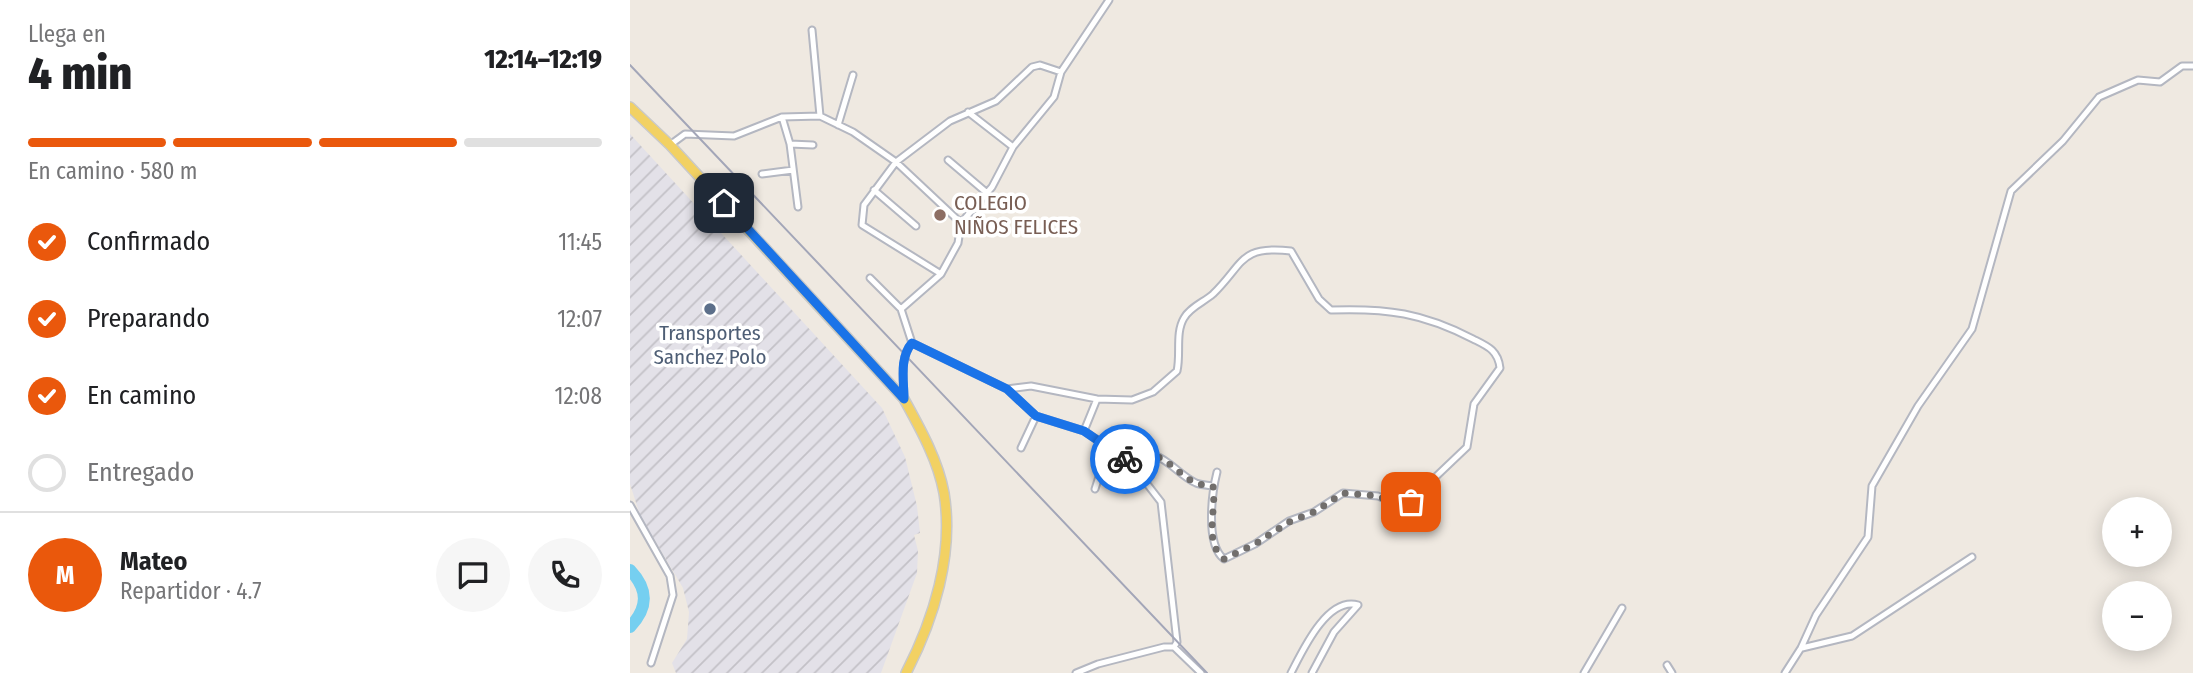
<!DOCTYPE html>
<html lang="es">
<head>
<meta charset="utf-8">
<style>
	:root { --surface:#fff; --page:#f6f6f6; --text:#202124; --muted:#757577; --line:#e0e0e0; --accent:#ea580c }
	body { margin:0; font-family:"Fira Sans Condensed",sans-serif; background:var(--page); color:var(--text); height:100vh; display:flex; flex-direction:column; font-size:26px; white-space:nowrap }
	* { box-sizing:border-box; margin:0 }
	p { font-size:23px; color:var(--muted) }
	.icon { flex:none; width:38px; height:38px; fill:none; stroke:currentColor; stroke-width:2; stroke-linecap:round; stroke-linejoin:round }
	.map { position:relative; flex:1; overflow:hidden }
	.details { display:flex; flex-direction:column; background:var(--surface); width:630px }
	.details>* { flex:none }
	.controls { position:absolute; left:1472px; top:497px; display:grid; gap:14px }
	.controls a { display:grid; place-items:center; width:70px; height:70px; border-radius:50%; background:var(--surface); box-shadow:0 4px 18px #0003; font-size:35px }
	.pin { position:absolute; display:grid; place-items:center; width:60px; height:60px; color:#fff; margin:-30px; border-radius:14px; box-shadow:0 4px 10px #0006 }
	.courier { position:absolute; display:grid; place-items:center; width:70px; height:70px; margin:-35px; border:5px solid #1a73e8; border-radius:50%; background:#fff; color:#222; box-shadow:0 2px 9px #0007 }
	.summary em { font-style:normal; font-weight:800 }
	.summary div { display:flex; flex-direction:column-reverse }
	.summary { display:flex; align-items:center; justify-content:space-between; height:119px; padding:0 28px }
	h1 { font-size:46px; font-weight:800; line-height:52px }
	.bar { display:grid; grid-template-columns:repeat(4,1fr); gap:10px 7px; align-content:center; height:84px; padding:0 28px }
	.bar i { height:9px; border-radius:5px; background:var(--line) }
	.bar .active { background:var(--accent) }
	.bar p { grid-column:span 4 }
	.line { display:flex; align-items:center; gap:18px; padding:0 28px; border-top:2px solid var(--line) }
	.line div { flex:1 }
	.round { display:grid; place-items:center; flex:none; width:74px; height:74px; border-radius:37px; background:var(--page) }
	ol { padding:0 28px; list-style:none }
	li { display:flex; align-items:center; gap:21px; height:77px }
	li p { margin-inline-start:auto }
	li .icon { padding:7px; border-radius:50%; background:var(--accent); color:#fff; stroke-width:4 }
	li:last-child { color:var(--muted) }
	li i { width:38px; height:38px; border:4px solid var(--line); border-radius:50% }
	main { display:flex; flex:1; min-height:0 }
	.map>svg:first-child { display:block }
	.industrial { fill:url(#industrial-furrows) }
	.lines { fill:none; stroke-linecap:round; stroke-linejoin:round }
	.river { stroke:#75cff0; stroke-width:12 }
	.street-casing { stroke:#b4b7c1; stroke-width:9 }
	.primary-casing { stroke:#c9c9c9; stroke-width:12 }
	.street { stroke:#fff; stroke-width:5 }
	.primary { stroke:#f2d163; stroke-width:9 }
	.rail { stroke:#a3a6b8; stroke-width:2 }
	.done { stroke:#726f6d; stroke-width:7; stroke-dasharray:0 12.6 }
	.route { stroke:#1a73e8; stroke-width:9 }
	.education-dot { fill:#8d6e63; stroke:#fff; stroke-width:2.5 }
	.service-dot { fill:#5c6f8a; stroke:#fff; stroke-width:2.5 }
	.labels { text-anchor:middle; stroke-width:7; stroke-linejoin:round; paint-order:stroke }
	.education-label { font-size:21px; fill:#785e54; stroke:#fff; text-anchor:start }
	.service-label { font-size:21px; fill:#4e5e75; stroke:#fff }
</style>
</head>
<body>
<main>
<section class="details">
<div class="summary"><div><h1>4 min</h1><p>Llega en</p></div><em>12:14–12:19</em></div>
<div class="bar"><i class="active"></i><i class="active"></i><i class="active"></i><i></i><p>En camino · 580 m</p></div>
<ol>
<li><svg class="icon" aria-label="check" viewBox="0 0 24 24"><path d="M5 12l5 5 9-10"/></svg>Confirmado<p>11:45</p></li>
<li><svg class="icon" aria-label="check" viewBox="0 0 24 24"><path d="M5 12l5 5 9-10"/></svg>Preparando<p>12:07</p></li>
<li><svg class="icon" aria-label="check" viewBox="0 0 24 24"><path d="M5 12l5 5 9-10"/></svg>En camino<p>12:08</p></li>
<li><i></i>Entregado</li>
</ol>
<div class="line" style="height:126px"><b class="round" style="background:var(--accent);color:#fff">M</b><div><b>Mateo</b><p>Repartidor · 4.7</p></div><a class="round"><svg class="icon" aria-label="chat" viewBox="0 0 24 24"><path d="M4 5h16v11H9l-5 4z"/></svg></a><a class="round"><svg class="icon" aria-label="phone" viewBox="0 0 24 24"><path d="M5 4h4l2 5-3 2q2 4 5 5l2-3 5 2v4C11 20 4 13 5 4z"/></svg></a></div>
</section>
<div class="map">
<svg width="1563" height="673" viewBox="0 0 1563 673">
	<defs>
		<pattern id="industrial-furrows" width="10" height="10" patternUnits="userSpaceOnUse" patternTransform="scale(1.75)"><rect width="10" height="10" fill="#e3e1e8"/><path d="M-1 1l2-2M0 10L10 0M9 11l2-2" fill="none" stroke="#c3c1c7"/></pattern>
	</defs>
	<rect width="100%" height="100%" fill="#efe9e1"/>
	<path class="industrial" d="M0,134L252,408L275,457L287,506L290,533L284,535L288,551L287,573L251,673H46L42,663L57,639L59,612L53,588L10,515L0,484Z"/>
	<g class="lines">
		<path class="river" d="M0,570C19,590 18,608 0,627"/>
		<g class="street-casing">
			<path id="street" d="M182,30L190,116
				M338,112L383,147
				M152,117L160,144L168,207
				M208,125L223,75
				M160,144L183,145
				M40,145L55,134L104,136L152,117L190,116L223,132L266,162L331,223
				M318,160L357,193
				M132,174L163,170
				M244,190L286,226
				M311,274L232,225L234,205L266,162L320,121L366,101L402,67L410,65L431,72
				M240,278L271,309
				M282,343L377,389L406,416L454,431L500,462L531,502L547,642L544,647
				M377,389L401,386L467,399L502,400L523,392L547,371C551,354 545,333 554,318C560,307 574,302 583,294C614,264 609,245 661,251L689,299L701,310C757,308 793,313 843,339C857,346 868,350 870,368L844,404L837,447L775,506H770L748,496L713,493L684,512L659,521L625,544L594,559C575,544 582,492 587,472
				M274,399C274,381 269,358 282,343L271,309L311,274L328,243L331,223L362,187L383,147L424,97L431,72L479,0
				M454,431L467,399
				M391,448L406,416
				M500,462C529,441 542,472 566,483C571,485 578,485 583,486
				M465,489L478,448
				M0,505L40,576L43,595L21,663
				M1172,648L1222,636L1342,557
				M1037,665L1042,673
				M446,673L468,664L534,647H544L571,673
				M661,673C672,652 697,596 728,605L704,632L682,673
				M954,673L992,608
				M1155,673L1171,648L1186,615L1238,537L1242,486L1288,406L1342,329L1381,191L1433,141L1469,97L1508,80L1530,82L1552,66H1563"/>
		</g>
		<g class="primary-casing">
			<path id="primary" d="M0,107L40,145L274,399C290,428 308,460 314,493C324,554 304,619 276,673"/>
		</g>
		<use href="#street" class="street"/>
		<use href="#primary" class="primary"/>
		<path class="rail" d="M0,65L577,673"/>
	</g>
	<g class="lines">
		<path class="done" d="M495,459L500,463C529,441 542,472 566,483C571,485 578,485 583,486C587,509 573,542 594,559L625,544L659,522L684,512L713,493L748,496L770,506L781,502"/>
		<path class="route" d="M94,203L274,399C274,381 269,358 282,343L377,389L406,416L454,431L495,459"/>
	</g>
	<circle class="education-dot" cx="310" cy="215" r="7"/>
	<circle class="service-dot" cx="80" cy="309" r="7"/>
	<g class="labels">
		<g class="education-label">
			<text x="324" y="210">COLEGIO<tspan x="324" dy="24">NIÑOS FELICES</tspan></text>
		</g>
		<g class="service-label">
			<text x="80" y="340">Transportes<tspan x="80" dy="24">Sanchez Polo</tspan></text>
		</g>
	</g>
</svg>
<div class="controls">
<a>+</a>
<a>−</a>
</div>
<div class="pin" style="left:781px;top:502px;background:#ea580c"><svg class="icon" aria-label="bag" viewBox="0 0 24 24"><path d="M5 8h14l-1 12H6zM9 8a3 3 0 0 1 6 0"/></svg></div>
<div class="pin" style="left:94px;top:203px;background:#1f2937"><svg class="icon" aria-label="home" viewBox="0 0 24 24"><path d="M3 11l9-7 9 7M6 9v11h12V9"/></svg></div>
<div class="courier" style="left:495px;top:459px"><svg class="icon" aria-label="bike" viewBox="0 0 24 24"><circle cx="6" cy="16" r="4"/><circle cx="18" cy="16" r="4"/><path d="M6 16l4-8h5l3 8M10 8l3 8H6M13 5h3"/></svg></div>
</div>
</main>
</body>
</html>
